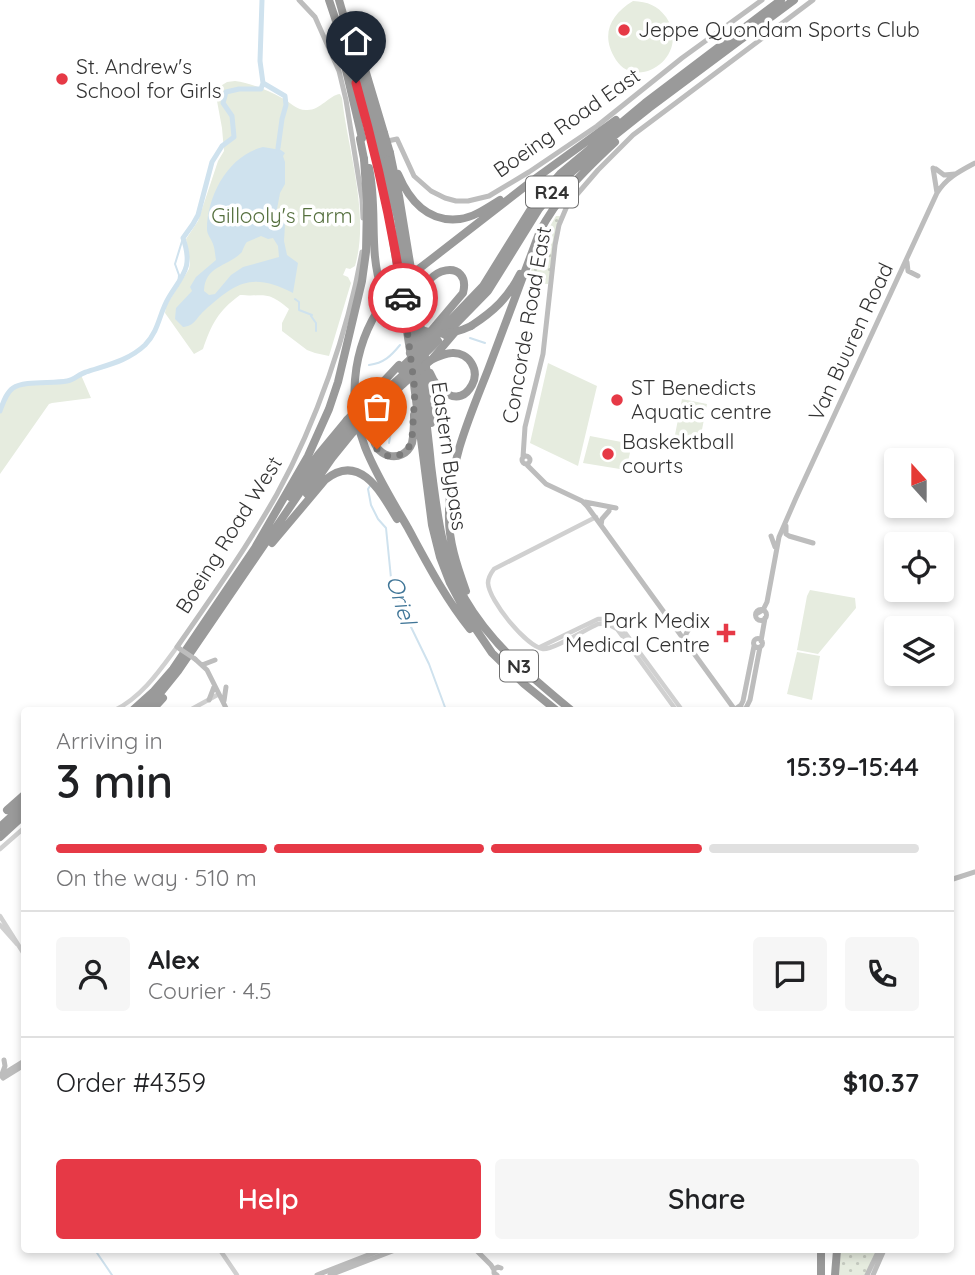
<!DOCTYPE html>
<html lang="en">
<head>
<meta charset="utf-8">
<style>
	:root { --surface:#fff; --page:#f6f6f6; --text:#202124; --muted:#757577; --line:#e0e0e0; --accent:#e63946 }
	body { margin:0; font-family:Quicksand,sans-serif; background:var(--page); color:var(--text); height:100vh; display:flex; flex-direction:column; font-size:26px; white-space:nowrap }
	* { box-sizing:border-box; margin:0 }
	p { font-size:23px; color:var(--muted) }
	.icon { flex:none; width:38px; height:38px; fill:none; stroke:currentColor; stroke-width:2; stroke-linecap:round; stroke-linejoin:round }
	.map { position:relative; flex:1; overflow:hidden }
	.panel { position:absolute; left:21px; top:707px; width:933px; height:546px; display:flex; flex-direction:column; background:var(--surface); border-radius:7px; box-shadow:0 4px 10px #0003 }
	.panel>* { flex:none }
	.needle { width:46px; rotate:339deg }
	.buttons { position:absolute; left:884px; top:448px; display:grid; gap:14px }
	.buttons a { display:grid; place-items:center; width:70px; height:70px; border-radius:7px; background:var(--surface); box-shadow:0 4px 10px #0003; font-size:35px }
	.pin { position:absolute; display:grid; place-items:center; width:60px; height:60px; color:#fff; margin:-72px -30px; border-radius:50% 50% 50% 0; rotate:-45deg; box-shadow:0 0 7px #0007 }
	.pin .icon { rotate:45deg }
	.courier { position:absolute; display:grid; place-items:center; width:70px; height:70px; margin:-35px; border:5px solid #e63946; border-radius:50%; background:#fff; color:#222; box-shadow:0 2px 9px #0007 }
	.head em { font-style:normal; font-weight:600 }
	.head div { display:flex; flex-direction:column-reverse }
	.head { display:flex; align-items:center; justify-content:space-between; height:119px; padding:0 35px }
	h1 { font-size:46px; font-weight:600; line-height:52px }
	.bar { display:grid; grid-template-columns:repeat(4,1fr); gap:10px 7px; align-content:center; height:84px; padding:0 35px }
	.bar i { height:9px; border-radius:5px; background:var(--line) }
	.bar .on { background:var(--accent) }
	.bar p { grid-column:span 4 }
	.line { display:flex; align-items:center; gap:18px; padding:0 35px; border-top:2px solid var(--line) }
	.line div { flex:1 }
	.round { display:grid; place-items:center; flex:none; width:74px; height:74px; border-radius:7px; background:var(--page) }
	.cta { display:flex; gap:14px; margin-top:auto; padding:14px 35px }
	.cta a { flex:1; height:80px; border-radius:7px; background:var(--accent); color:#fff; font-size:28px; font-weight:600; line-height:80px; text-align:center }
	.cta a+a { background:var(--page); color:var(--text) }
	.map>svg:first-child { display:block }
	.grass { fill:url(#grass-dots) }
	.park { fill:#e6ecdf }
	.water { fill:#cfe2ee; fill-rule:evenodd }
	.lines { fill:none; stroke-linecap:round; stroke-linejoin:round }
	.stream { stroke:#cfe2ee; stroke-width:2 }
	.river { stroke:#cfe2ee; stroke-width:5 }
	.tertiary { stroke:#d0d0d0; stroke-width:4.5 }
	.secondary { stroke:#bdbdbd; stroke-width:5 }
	.motorway { stroke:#9a9a9a; stroke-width:8 }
	.secondary-bridge { stroke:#bdbdbd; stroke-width:5 }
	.motorway-bridge { stroke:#9a9a9a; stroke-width:8 }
	.done { stroke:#7a7a7a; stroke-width:7; stroke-dasharray:0 12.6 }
	.route { stroke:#e63946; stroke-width:9 }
	.poi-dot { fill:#e63946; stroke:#fff; stroke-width:2.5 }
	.labels { text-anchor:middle; stroke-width:7; stroke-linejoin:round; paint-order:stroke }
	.shield { fill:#fff; stroke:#707070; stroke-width:2 }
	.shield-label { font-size:19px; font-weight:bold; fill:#333 }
	.poi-label { font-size:21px; fill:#333; stroke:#fff; text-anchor:start }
	.street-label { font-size:21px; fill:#333; stroke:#fff }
	.park-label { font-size:21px; fill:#56703f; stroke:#fff }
	.water-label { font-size:23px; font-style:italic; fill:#3f7597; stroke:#fff }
</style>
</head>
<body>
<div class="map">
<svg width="975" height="1275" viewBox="0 0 975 1275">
	<defs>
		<pattern id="grass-dots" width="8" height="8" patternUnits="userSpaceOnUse" patternTransform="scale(1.75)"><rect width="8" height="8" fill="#e6ecdf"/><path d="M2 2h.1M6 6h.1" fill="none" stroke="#c6cbc0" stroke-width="1.8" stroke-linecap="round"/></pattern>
	</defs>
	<rect width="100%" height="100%" fill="#fff"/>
	<path class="grass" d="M556,216H560L548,284L531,283L528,279L543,238Z
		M840,1250H877L866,1275H839Z"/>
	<path class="park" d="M633,1C648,2 657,5 666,17C692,55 638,93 616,60C600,35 610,15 633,1Z
		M235,81C250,83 268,90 282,98C290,102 296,110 306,110C320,111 329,95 340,94L342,98C348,151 370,215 355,266L350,269L346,268L343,275L348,277L351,283L329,356L315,353L307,350L282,331V323L289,309C266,290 266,297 240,295C218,311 211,325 203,349L194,354L165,313L166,306L189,269L190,263L186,239L198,221L218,161L224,151L222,128L217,101L219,100V87L227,82Z
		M548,363L597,386L578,466L530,443Z
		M81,375L91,398L52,403L49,404L0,474V411L10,392L19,385L69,381Z
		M682,399L707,404L699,445L674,440Z
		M590,436L632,444L626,470L583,463Z
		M810,590L855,598L856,608L818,654L797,650L807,596Z
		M797,652L820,656L812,700L787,694Z"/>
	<path class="water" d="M263,147L275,149L278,148L285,153L283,156L285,162V184L280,193L277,209L285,225L284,241L287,255L298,263L293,293C252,272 236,282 204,311C196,318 195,326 183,327L175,319L176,308L192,291L190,287L196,277L216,260C215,255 215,249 213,244C211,238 207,235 207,229C207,195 229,155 263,147ZM261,236L268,239L273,238L278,246L279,257L243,267L231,275L215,294L209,295L204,291C205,265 228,267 242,252C242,251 246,242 247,242Z"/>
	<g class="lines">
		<path class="stream" d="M178,286L179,275L175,264L183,238
			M295,299L299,302V310L312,315L311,316L316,323V331
			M470,338L485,343
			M369,365C384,363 391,356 400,345
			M389,443L391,432L390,425
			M370,486L368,489L371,505L378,519L386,528L392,588L429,664L446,710
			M95,1250L112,1275"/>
		<path class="river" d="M262,0L260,61L263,83L285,96L286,105L282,119L278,148
			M0,411C3,403 6,393 13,388C24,380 53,384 67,381C74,380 79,374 86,372C107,365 128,361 145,345C160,329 159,313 169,297C184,273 193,267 183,238L193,224L198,215L212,162L222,146L234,137L232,116L223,103L226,92L239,89H261L263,83"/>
		<path class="tertiary" d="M596,517L494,569C491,573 488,578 488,583C489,601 526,646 543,649C553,650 586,629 598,624C606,623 610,625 617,629L676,710
			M540,647L598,619H609L621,627L682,710
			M115,710C142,697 160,670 177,647
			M190,710L219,694
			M0,849L24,828
			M0,916L24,954
			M0,925L17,944
			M220,1250L237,1275"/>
		<path class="secondary" d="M299,0L315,17L339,71L346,100L362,199L363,218
			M383,142L397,139L414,176L431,191L445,198L456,201H468L489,196L529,172L597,126L682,58L762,0
			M933,168L937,193
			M936,169L944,175L955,174
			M907,262L908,271L918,276
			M522 460a4 4 0 1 1 8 0a4 4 0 1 1-8 0Z
			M523,457L525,427L543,354L555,245L559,225L567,206L598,170L633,135L813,0
			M526,464L546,484L582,501L587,506L735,710
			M585,502L616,508
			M601,525L602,519L609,511
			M786,526V534L789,536L813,543
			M771,536L775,547
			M755.5 615a5.5 5.5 0 1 1 11 0a5.5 5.5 0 1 1-11 0Z
			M756,614L763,610L767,602L779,537L796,498L937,193C946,178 960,171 975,163
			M753.5 643a4.5 4.5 0 1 1 9 0a4.5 4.5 0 1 1-9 0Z
			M685,640L686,634L690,627
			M761,641L765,618
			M180,649L177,647C212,597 247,547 277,494C316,423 348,332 362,252
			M195,659L207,670L227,710
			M202,665L215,660
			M209,700L214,687
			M224,701L226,687
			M734,710L741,705L743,701L754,646
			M741,710L746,708L750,700L760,647
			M950,880L975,872
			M2,1074L5,1066L4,1060
			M0,1076L24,1061
			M3,1078L24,1065
			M476,1250L491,1265L494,1270
			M317,1275L381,1250
			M330,1275L395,1250
			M497,1275L494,1273V1269L498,1267L501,1268
			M867,1275L879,1250
			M873,1275L884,1250"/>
		<path class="motorway" d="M329,0L348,57L371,136
			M339,0L378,135
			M343,57L362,138
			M364,66L384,133
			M390,153L399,196L422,336
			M383,154L398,219L417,351
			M376,156L390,221L411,357
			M369,168C378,209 368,251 382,290
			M398,174C409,200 428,223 460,219C475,217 488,207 500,200
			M539,233C557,197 586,169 615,142
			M420,268L532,181L616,120
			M389,295C354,338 345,396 365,447C376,475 393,502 408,528C427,563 445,598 470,629
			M420,304C423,263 472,259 463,293L430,332
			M471,326C494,311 508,298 520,274
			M445,335L488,291L539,209L565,178L610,139L649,108L794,0
			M435,336L483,286L534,204L561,173L645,103L781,0
			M424,349L430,402L431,423
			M433,358L456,331
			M419,364C423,397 428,431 431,465C437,511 441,557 465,599C491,644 531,677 571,710
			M412,369L432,525L440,557L450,583L469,619L492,653L524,684L556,710
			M430,373C437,391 459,409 472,385C480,370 469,352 452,353C445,353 437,357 431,360
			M389,397C382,408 374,419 373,432C371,457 403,466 412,443C414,434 414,424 414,415
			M368,398L399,365
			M372,403L402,376
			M368,418L403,384
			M307,494L332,458L353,432
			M290,497L318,455L347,420
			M272,543L325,480C360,451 382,494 397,519
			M256,546L308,456L329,409L338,382L362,281L366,252L367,202L364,159
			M466,591C457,566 448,540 449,513C449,463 470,416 488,370C505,324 523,277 540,231
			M133,710L153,692L173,669L259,542
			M143,710L157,697L178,671L322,460L350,425
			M152,710L163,698
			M7,810L24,795
			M0,827L24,805
			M0,837L24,815
			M821,1275V1250
			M835,1275L837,1250"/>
		<path class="secondary-bridge" d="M180,649L195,659"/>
		<path class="motorway-bridge" d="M384,133L390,153
			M378,135L383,154
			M371,136L376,156
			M360,139L364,159
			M382,290C398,327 434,344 471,326
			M391,293L420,268
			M410,353L430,332
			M400,369L435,336
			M402,376L438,341
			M403,384L431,360
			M347,420L368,398
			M350,425L372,403
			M353,432L368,418"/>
	</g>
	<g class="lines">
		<path class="done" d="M377,449L388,456H398L408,449L412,439L415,391L403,298"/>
		<path class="route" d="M356,83C376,154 392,225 403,298"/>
	</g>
	<g class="poi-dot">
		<circle cx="624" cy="30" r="7"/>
		<circle cx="62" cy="79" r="7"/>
		<circle cx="617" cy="400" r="7"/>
		<circle cx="608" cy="454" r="7"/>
		<path d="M722.5 622.5h7v7h7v7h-7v7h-7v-7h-7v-7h7z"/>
	</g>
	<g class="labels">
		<g class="shield">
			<rect x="526" y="176.5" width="52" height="31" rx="5"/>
			<rect x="500" y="650.5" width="38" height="31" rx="5"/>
		</g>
		<g class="shield-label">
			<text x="552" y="199">R24</text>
			<text x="519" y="673">N3</text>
		</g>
		<g class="poi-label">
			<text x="638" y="37">Jeppe Quondam Sports Club</text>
			<text x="76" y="74">St. Andrew's<tspan x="76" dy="24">School for Girls</tspan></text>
			<text x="631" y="395">ST Benedicts<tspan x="631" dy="24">Aquatic centre</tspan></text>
			<text x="622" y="449">Baskektball<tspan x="622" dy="24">courts</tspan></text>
			<text x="710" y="628" text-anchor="end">Park Medix<tspan x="710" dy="24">Medical Centre</tspan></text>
		</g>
		<g class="street-label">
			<text transform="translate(567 123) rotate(-35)" y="7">Boeing Road East</text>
			<text transform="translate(527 325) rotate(-80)" y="7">Concorde Road East</text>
			<text transform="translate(851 342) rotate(-65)" y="7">Van Buuren Road</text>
			<text transform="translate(449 456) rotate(82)" y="7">Eastern Bypass</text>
			<text transform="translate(229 535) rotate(-58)" y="7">Boeing Road West</text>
		</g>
		<g class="park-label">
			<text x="282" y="223">Gillooly's Farm</text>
		</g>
		<g class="water-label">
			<text transform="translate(401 600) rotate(72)" y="8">Oriel</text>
		</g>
	</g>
</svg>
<div class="buttons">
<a><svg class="needle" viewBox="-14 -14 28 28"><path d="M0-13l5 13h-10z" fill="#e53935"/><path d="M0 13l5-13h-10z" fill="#757577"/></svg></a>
<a><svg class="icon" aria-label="locate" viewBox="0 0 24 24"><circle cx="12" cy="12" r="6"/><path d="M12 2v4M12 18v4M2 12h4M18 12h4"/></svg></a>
<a><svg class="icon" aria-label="layers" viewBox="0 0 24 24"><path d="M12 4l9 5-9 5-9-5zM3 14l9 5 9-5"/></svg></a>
</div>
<div class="pin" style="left:377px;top:449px;background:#ea580c"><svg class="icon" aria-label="bag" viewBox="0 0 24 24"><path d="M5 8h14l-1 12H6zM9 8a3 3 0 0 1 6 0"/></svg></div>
<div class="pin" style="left:356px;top:83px;background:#1f2937"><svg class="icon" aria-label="home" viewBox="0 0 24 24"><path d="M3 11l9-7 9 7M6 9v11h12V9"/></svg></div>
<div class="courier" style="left:403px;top:298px"><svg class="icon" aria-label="car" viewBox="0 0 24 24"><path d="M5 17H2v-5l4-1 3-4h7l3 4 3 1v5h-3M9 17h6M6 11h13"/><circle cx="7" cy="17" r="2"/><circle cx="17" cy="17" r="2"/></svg></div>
<section class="panel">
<div class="head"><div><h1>3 min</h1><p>Arriving in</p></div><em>15:39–15:44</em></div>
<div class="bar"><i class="on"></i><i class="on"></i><i class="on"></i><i></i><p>On the way · 510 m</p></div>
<div class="line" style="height:126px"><a class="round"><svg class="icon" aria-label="person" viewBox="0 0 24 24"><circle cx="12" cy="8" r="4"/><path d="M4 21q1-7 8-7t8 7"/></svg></a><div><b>Alex</b><p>Courier · 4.5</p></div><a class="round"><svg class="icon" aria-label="chat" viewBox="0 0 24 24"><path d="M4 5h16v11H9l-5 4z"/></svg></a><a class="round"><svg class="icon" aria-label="phone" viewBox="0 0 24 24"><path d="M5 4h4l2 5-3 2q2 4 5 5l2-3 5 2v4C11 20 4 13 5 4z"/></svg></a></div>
<div class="line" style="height:91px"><div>Order #4359</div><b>$10.37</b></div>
<div class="cta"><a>Help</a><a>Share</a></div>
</section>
</div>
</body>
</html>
